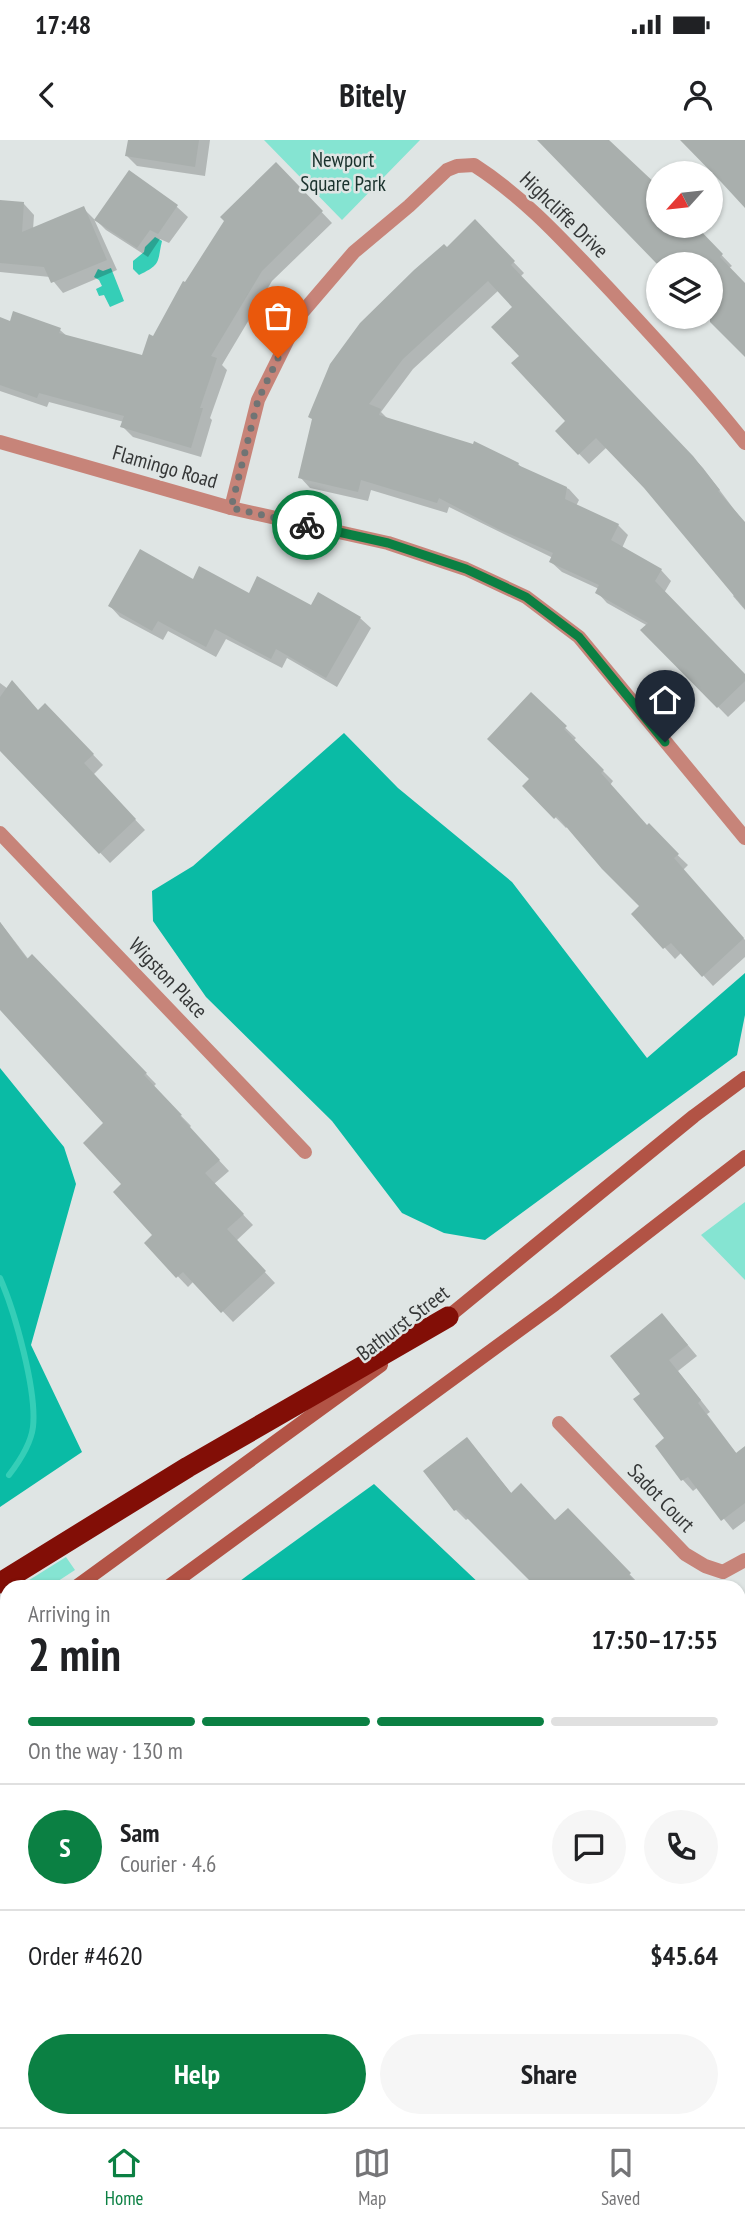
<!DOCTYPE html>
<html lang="en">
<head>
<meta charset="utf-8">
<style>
	:root { --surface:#fff; --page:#f6f6f6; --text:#202124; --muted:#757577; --line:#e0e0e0; --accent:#0b8043 }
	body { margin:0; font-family:"PT Sans Narrow",sans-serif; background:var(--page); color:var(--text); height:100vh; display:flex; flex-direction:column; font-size:26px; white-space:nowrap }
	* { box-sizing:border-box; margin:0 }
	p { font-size:23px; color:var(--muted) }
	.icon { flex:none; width:38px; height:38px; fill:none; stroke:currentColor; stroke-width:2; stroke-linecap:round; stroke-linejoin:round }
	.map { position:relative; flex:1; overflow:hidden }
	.side { position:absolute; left:0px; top:1440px; width:746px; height:548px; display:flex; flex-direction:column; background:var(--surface); border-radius:21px 21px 0 0; box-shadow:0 2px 5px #0004 }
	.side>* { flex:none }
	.needle { width:46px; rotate:243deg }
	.tools { position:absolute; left:646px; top:21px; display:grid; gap:14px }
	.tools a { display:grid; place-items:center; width:77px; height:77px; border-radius:50%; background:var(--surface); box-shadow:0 2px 5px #0004; font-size:35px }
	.pin { position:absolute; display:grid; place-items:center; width:60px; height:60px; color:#fff; margin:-72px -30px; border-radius:50% 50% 50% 0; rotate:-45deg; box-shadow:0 0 7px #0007 }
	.pin .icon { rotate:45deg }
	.courier { position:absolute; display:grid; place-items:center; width:70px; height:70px; margin:-35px; border:5px solid #0b8043; border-radius:50%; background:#fff; color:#222; box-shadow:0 2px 9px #0007 }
	.head em { font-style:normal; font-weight:700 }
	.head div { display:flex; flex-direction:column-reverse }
	.head { display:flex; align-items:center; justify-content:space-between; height:119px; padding:0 28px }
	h1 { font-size:46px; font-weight:700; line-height:52px }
	.bar { display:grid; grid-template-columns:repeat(4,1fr); gap:10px 7px; align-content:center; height:84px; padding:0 28px }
	.bar i { height:9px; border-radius:5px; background:var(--line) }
	.bar .on { background:var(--accent) }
	.bar p { grid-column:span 4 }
	.line { display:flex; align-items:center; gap:18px; padding:0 28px; border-top:2px solid var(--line) }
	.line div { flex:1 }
	.round { display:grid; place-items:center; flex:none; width:74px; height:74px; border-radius:37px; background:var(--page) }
	.button { display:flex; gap:14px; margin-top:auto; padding:14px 28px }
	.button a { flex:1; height:80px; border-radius:42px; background:var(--accent); color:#fff; font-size:28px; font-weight:700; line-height:80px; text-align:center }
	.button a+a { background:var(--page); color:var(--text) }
	.status { display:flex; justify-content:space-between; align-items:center; height:49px; padding:0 35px; background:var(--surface); direction:ltr }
	.status svg { height:19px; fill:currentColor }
	header { display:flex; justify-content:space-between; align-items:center; height:91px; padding:0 28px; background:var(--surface); font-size:32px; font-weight:700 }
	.menu { display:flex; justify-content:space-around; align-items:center; height:98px; border-top:2px solid var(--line); background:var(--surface); font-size:19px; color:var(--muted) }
	.menu a { display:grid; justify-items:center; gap:4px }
	.menu .on { color:var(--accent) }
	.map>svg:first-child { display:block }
	.green { fill:#85e4d2 }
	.forest { fill:#0abba5 }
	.water { fill:#35ceb7 }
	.shadow { fill:#0003 }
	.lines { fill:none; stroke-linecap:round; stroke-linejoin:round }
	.stream { stroke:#35ceb7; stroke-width:6 }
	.building { fill:#a9afad }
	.minor { stroke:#c78479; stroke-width:14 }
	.tertiary { stroke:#c78479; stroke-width:14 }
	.secondary { stroke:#b25345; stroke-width:14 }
	.motorway { stroke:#820e06; stroke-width:21 }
	.done { stroke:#707474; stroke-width:7; stroke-dasharray:0 12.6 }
	.route { stroke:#0b8043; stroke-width:9 }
	.labels { text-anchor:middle; stroke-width:5; stroke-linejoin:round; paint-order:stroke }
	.park-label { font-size:21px; fill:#19312c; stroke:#dfe5e4 }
	.street-label { font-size:21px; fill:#353737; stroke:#dfe5e4 }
</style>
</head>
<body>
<div class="status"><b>17:48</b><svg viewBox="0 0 49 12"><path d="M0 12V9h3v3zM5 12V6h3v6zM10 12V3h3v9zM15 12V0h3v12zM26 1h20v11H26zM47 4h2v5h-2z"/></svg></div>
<header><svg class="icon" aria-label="back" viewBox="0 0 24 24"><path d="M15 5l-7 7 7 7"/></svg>Bitely<svg class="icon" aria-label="person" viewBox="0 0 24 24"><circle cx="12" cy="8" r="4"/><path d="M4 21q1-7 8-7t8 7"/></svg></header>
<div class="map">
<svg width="745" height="1987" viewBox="0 0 745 1987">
	<rect width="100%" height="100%" fill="#dfe5e4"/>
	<path class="green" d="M264,0H420L342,80Z
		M745,1062V1140L701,1095Z
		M66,1417L75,1430L49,1447H18Z
		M7,1620V1827L0,1813V1626Z
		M48,1981H559L558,1987H50Z"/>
	<path class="forest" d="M344,593L398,648L512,742L647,918L745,833V875L737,915L485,1100L444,1093L402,1073L332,981L206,857L153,781L152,751L193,726Z
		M0,928L64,1007L76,1044L31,1205L82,1312L0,1367Z
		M374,1344L483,1447H232L248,1435Z
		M739,1608L745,1610V1987H558L559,1981H738Z"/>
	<path class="water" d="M155,97L162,101C157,122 162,124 139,135L133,129V121L144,112L145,107Z
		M111,128L124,161L110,167L104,155L99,156L96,149L102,146L99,140L94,137L98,129L103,131Z"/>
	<path class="shadow" d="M129,0H210L205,36L137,26L127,16Z
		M539,0H607L658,49V86H690L693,89L695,87L732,126L729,128L745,145V214L709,177L710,124H659Z
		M276,24L332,83L272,141L222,225L227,230L210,278L212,280L201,317L133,297L122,286L124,282L49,262L47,267L0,251V179L11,184L14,174L60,190L68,197L143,217L153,198Z
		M129,33L177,67L188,77L169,103L160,99L148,117L106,90L96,80Z
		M0,62L24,64L34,75L33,90L83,68L94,79L117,130L63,153L50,137L0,132Z
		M475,82L524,133L520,137L703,328L745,384V470L733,456L735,454L645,347L607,307L589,324L557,291L568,281L521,216L515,167L499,150L413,229L381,272L389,280L518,324L522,328L569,349L579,360L576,366L618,385L628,395L622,408L661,430L671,441L664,453L745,536V561L728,577L643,490L648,486L607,463L597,452L599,449L562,432L551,422L553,418L449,367L447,373L371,350L368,361L310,348L300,337L447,109Z
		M193,441L249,455L360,478L371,488L337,547L287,518L282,528L226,499L216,517L168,491L163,500L120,477L110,466Z
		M0,543L39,572L56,576L103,625L93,635L145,690L110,723L0,608Z
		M531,555L576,598L573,601L613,641L610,645L648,687L688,725L683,730L745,800V817L713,846L682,812L675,819L665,808L634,774L642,766L568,686L566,688L525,646L532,640Z
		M0,782L29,820L32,816L156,944L153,947L191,986L189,988L229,1031L214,1044L253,1085L236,1101L275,1143L233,1182L194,1141L188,1147L146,1103L154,1096L123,1044L106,984L0,868Z
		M672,1186L697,1216L678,1231L710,1272L707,1274L737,1314L745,1308V1381L733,1390L698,1347L693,1351L683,1340L657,1306L667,1299L643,1254Z
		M467,1299L512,1354L556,1382L568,1370L640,1445L639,1447H540L469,1378L466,1380L456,1370Z
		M738,1507L745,1508V1577H738Z"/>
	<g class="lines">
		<path class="stream" d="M0,1138C15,1172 37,1251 33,1287C31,1303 19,1322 9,1335
			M694,1981L697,1987"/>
	</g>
	<path class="building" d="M128,0H199L195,27L125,16Z
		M537,0H609L658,46V86H696L723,114L720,117L745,143V217L710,182V124H657Z
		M680,0H745V68L722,43Z
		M276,22L323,71L262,131L211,216L217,218L200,268H203L191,308L120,287L124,276L39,253L37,258L0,245V177L10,181L13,171L61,188L59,193L142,215L149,194L153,196L183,141L185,142L224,81L220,77Z
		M129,30L178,65L158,94L150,90L137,108L94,80Z
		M0,60L24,62L22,92L84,66L107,120L51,143L44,127L0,123Z
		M475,79L515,121L511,125L693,316L720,350L718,351L745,382V469L644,348L596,298L578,315L555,291L565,281L511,223L519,216L491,187L512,167L488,141L403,219L369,264L381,269L379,275L473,304L474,301L519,323L518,325L567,347L565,359L619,384L611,400L662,429L655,441L745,534V541L717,568L640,490L648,483L595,453L599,445L549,422L553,413L498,389L439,358L437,363L361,340L358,352L298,338L312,279L308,277L330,224L360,183L414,130L444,104L447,107Z
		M140,409L193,439L199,426L249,453L257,436L311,465L318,452L361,477L326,538L276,509L271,519L215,489L206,507L158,481L152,491L108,466Z
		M12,540L38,570L45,563L94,614L84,623L136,679L99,714L0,611V557Z
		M531,552L567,586L564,589L604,630L601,633L647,685L649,683L679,714L674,718L744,798L702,837L671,803L663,809L631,774L639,766L602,729L557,676L554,679L522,646L529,639L487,599Z
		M0,782L27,819L32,814L147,933L144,935L182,975L180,976L220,1020L205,1033L244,1074L227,1089L266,1131L221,1173L183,1132L176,1138L144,1103L152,1095L113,1052L121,1044L83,1003L103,983L0,870Z
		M662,1173L688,1205L669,1220L701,1260L698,1263L736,1313L745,1306V1363L721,1381L688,1337L681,1341L655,1306L664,1298L633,1259L640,1254L610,1216Z
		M467,1297L511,1353L521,1343L555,1380L568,1368L631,1433L629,1435L641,1447H536L458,1369L454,1371L423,1331Z"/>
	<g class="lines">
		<path class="minor" d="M231,368L258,260L300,175L354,112L409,66L447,30L457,26L474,25C527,59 568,106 611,151C657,201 703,250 745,303
			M0,693L305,1012
			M559,1283L685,1414L705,1426L723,1432L745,1420"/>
		<path class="tertiary" d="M0,302L231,368L388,403L466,429L526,457L579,497L745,698"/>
		<path class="secondary" d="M443,1181L694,976L745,938
			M76,1447L381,1225
			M168,1447L555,1164L745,1017
			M0,1502L7,1497
			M0,1569L7,1564"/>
		<path class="motorway" d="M0,1443L188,1327L448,1177"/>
	</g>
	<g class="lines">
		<path class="done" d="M278,218L258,260L231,368L307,385"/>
		<path class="route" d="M307,385L388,403L466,429L526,457L579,497L665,602"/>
	</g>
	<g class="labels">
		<g class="park-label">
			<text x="343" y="27">Newport<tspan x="343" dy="24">Square Park</tspan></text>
		</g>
		<g class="street-label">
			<text transform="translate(564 75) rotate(44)" y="7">Highcliffe Drive</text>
			<text transform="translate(165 327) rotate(16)" y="7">Flamingo Road</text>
			<text transform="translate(168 838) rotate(46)" y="7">Wigston Place</text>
			<text transform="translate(403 1183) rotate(-37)" y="7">Bathurst Street</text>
			<text transform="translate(661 1358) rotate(46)" y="7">Sadot Court</text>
		</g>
	</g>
</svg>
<div class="tools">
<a><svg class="needle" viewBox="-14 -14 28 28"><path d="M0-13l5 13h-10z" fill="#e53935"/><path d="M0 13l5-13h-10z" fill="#757577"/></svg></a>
<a><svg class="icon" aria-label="layers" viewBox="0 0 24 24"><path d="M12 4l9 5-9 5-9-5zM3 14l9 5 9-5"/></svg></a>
</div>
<div class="pin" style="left:278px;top:218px;background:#ea580c"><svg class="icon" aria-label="bag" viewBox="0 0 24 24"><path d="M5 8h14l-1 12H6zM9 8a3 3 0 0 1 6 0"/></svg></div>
<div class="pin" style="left:665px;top:602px;background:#1f2937"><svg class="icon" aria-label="home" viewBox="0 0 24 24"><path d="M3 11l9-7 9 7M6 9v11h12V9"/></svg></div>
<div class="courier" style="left:307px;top:385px"><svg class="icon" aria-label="bike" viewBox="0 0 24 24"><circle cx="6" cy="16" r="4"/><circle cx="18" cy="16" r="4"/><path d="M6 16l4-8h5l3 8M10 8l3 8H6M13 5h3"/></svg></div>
<section class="side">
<div class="head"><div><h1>2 min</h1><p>Arriving in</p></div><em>17:50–17:55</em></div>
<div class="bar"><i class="on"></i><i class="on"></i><i class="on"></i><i></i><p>On the way · 130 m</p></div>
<div class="line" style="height:126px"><b class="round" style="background:var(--accent);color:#fff">S</b><div><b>Sam</b><p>Courier · 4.6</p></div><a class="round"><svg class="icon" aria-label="chat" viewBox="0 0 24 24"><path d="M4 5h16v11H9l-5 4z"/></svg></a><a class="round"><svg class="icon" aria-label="phone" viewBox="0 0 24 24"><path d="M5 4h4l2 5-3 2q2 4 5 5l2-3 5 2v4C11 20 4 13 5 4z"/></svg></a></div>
<div class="line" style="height:91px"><div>Order #4620</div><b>$45.64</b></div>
<div class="button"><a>Help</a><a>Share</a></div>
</section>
</div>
<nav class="menu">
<a class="on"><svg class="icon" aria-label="home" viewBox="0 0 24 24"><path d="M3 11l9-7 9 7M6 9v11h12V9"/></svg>Home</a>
<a><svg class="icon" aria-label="map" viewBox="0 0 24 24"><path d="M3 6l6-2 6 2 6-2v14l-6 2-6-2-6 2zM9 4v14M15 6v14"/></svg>Map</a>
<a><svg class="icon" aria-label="saved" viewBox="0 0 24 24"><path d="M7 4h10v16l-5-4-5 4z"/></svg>Saved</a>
</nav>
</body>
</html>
